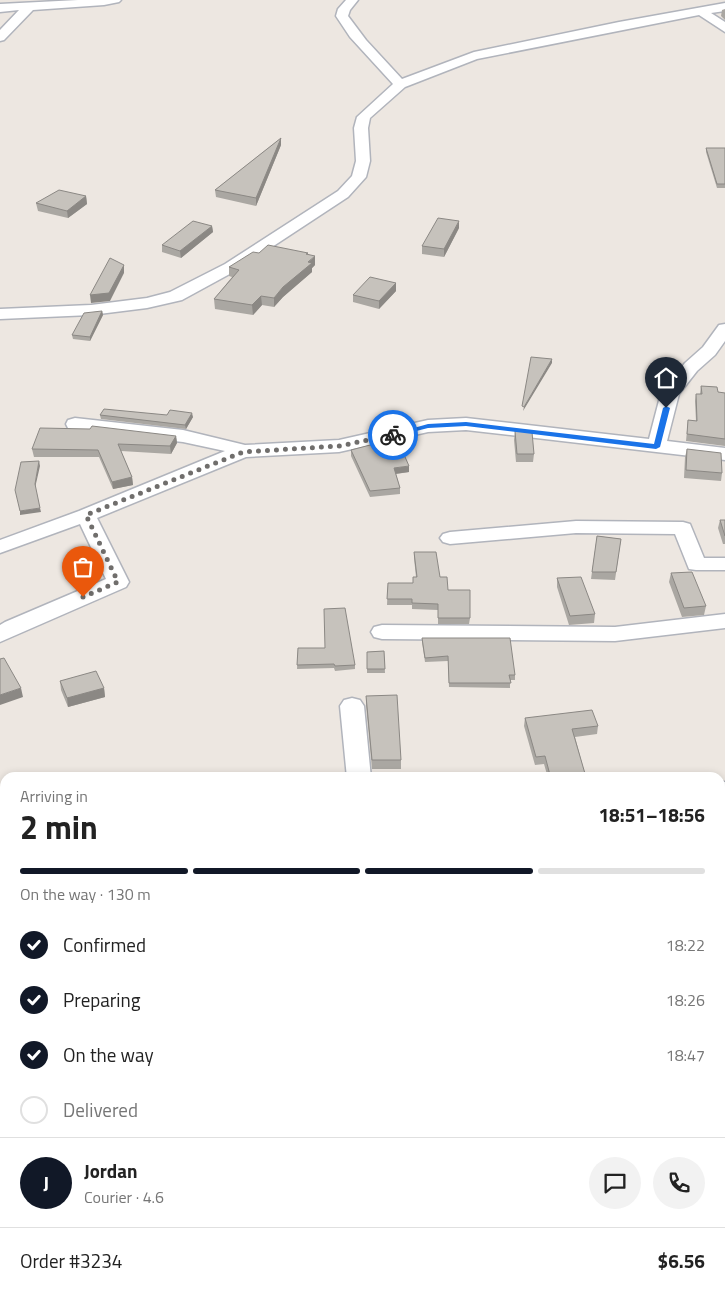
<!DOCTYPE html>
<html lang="en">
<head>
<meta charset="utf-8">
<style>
	:root { --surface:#fff; --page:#f2f2f2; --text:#222; --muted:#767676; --line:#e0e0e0; --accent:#111827 }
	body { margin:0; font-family:"Titillium Web",sans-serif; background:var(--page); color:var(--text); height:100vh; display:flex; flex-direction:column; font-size:19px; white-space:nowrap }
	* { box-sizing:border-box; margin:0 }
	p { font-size:16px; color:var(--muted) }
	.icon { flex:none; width:28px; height:28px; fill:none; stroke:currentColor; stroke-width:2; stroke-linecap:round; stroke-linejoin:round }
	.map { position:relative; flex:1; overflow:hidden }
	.drawer { position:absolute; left:0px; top:772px; width:725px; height:531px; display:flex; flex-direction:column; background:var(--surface); border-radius:15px 15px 0 0; box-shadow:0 2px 8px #0003 }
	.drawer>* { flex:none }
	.pin { position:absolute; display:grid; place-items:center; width:42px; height:42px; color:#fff; margin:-51px -21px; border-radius:50% 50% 50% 0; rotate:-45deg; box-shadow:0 0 5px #0007 }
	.pin .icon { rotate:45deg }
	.courier { position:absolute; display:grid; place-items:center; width:50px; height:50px; margin:-25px; border:4px solid #1a73e8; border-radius:50%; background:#fff; color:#222; box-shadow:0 1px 6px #0007 }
	.summary em { font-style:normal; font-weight:700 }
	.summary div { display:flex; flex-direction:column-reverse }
	.summary { display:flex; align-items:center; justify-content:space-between; height:85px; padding:0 20px }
	h1 { font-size:32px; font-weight:700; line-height:38px }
	.bar { display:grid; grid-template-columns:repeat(4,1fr); gap:8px 5px; align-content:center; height:60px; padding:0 20px }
	.bar i { height:6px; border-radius:4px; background:var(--line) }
	.bar .on { background:var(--accent) }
	.bar p { grid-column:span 4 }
	.line { display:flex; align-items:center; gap:12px; padding:0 20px; border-top:1px solid var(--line) }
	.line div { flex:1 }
	.round { display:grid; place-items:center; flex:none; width:52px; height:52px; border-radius:26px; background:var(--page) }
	ol { padding:0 20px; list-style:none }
	li { display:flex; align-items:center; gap:15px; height:55px }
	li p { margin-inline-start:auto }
	li .icon { padding:5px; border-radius:50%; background:var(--accent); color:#fff; stroke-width:4 }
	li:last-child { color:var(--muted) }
	li i { width:28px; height:28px; border:2px solid var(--line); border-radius:50% }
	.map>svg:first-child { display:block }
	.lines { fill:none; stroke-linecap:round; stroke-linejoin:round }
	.minor-casing { stroke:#b1b4bc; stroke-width:3 }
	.minor { fill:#fff; fill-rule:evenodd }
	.wall { fill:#aaa7a2 }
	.shaded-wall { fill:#8b8884 }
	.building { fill:#c6c2bc; stroke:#8b8884 }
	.route { fill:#1a73e8 }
	.done { stroke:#706e6c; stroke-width:5; stroke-dasharray:0 9 }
</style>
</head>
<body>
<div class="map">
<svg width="725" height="1303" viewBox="0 0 725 1303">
	<rect width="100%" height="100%" fill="#ede7e1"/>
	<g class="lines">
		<g class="minor-casing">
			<path id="minor" d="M78,0H121L119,2L104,5L33,10L4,40L0,41V30L19,10L0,12V4Z
				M346,0H358L350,10L348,16L366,40L402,79L474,52L619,22L725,3V11L711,13L725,22V32L699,15L477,59L405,87L370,118L368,128L370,161L366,177L348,197L237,270L182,300L147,308L91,315L0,319V309L91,305L147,298L170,292L225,264L338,191L352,176L356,161L354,128L357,117L393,84L350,37L336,16L338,9Z
				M725,324V341L715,355L697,371L679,394L667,441L725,448V460L466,430L428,432L339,452L246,457L97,518L129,582L126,587L0,642V625L5,622L106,579L80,524L0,553V540L79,511L225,451L183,442L75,430L68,428L66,424L68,420L75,418L183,430L245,445L339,440L428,420L466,418L649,439L661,393L685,363L703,347L719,325Z
				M576,521L683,522L690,524L704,558H725V570H696L689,569L675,534L576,533L450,544L443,542L440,538L443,534L450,532Z
				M725,614V628L615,641L382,639L374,637L371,632L374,627L382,625L615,627Z
				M352,698L360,700L364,706L371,778H347L340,706L344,700Z
				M720,782H725V800H720Z
				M725,1006V1030L720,1032V1008Z
				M5,1043V1069L0,1071V1045Z
				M229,1299H264L262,1303H227Z"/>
		</g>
		<use href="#minor" class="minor"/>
	</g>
	<path class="wall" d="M725,9V20L721,16L722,10Z
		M281,138V145L256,206L216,197L215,190Z
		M706,148H725V188H717L706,152Z
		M86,196L87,204L68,218L38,211L36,203Z
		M212,226L213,232L181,258L162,252V245Z
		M459,228L444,257L422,254V246Z
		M259,253H308V254L315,265L312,268V272L283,297L274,307L262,305L253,315L215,309L214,299L232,277L229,276V267Z
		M396,283V291L379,309L353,302V295Z
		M102,311L103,315L90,341L73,339L72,335Z
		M701,386L718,392L725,393V446L686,441L688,420L696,421L695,401L696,394H700Z
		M100,415H167L193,417L186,429L101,419Z
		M515,431L534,454L533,462H516L514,440Z
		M176,436L177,443L171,454L121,451L132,477L133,485L113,489L99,457H34L32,449Z
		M687,449L722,473L721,481L684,478L685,457Z
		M351,450L409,472L396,474L400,488V494L370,497L351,456Z
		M720,520H725V544H723L718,528Z
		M597,536L621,539L615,580L591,579Z
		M414,552L440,577L448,590L470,618L469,624H438V610L412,609V605H387L388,583H413L416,577L414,558Z
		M671,573L706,606L704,615L682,617L669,582Z
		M557,578L595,614L594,623L569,625L557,587Z
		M422,638L515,675V680H510V688L449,687L448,661L425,662L422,642Z
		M298,648L355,665V669L335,671L334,668L297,669Z
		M384,651L385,673H367V652Z
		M60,681L104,688L105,697L68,707L61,690Z
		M366,696L401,760V769H372L366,705Z
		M525,718L598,726L597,734L575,737L586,778H548L544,764L535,765L524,726Z
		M0,1117L5,1203L0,1192Z
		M92,1299H216L212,1303H97Z
		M382,1299H417L411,1303H385Z
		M446,1299H532L527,1303H449Z
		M668,1299H720L725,1303H667Z"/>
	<path class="shaded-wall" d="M281,138V145L256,206V198Z
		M86,196L87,204L68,218L67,211Z
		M459,221V228L444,257V249Z
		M212,226L213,232L181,258L180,251Z
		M315,256V265L312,268V272L283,297L274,307V298L283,287Z
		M124,265V273L110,301L91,303L90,295Z
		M396,283V291L379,309V301Z
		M261,296L262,305L253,315L252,305Z
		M102,311L103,315L90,341V337Z
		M552,359V363L523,411L524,407Z
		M192,413L193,417L186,429L185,425Z
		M176,436L177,443L171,454L170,446Z
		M39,461L40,466L35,488V484Z
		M409,466V472L394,474V468Z
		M132,477L133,485L113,489L112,482Z
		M40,508L41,512L20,515V511Z
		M21,688L23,697L0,705V695Z
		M104,688L105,697L68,707L67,698Z
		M0,788H2L4,796L0,798Z
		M720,824H725V828L720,829Z
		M725,862V866L720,867V863Z
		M725,990V997L720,999V992Z
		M5,1081V1091L0,1093V1083Z
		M725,1181V1187L720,1192V1186Z
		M5,1193V1203L2,1195Z
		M204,1299H216L212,1303H201Z
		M399,1299H417L411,1303H393Z
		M519,1299H532L527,1303H513Z"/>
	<path class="building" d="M281,138L256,198L215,190Z
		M706,148H725V184H717Z
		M59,190L86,196L67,211L36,203Z
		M438,218L459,221L444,249L422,246Z
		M193,221L212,226L180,251L162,245Z
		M268,245L308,253L306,254L315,256L308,262L312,263L283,287L274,298L261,296L252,305L214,299L239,270L229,267L253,252L259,253Z
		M110,258L124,265L109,293L90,295Z
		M370,277L396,283L379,301L353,295Z
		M102,311L90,337L72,335L84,313Z
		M531,357L552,359L524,407L522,406Z
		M701,386L717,387L718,392L725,393V439L687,434L688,420L697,421L696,394H702Z
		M104,409L167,415L170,410L192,413L185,425L100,415Z
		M92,426L176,436L170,446L118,444L132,477L112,482L98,450L32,449L40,428L90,429Z
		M515,431L532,432L534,454H517Z
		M393,439L402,450L409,466L394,468L400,488L370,491L351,450Z
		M687,449L721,453L722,473L686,470Z
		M39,461L35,484L40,508L20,511L15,490L21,462Z
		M720,520H725V536Z
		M597,536L621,539L616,572H592Z
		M414,552H436L440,577H447L448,590H470V618H438V604L412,603V599H387L388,583H413V577H417Z
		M692,572L706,606L684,608L671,573Z
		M581,577L595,614L570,616L557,578Z
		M345,608L355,665L335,666L334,664L297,665L298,648H325L324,609Z
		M422,638H510L515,675H509L511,683H449L448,656L425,658Z
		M384,651L385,669H367V652Z
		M4,658L21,688L0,695V659Z
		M96,671L104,688L67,698L60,681Z
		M397,695L401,760H372L366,696Z
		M592,710L598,726L572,729L586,777L562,778L561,774L550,775L545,756L536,757L525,718Z
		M720,803H722L725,809V824H720Z
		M720,829L725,838V862L720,863Z
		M720,955L722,957L725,956V990L720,992Z
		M5,1062V1081L0,1083V1064Z
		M0,1117L5,1129V1193L2,1195L0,1189Z
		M720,1145L725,1149V1181L720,1186Z
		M720,1277L725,1284V1303H672L669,1299H720Z
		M105,1299H204L201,1303H111Z
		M390,1299H399L393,1303Z
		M456,1299H519L513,1303H460Z"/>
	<path class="route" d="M666,406L670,408L660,447L656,449L466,426L428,428L393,437L389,435L428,424L466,422L654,444L663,408Z"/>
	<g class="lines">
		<path class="done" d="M83,597L118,582L86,515L243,452L339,446L393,435"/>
	</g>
</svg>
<div class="pin" style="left:83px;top:597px;background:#ea580c"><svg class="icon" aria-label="bag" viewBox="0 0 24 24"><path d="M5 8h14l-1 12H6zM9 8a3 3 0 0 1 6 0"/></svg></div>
<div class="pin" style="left:666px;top:408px;background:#1f2937"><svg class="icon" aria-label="home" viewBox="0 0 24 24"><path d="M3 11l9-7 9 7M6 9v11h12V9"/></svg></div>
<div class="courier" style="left:393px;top:435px"><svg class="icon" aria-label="bike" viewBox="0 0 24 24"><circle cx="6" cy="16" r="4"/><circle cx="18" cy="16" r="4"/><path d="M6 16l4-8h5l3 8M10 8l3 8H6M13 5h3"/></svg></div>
<section class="drawer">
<div class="summary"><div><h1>2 min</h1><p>Arriving in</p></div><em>18:51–18:56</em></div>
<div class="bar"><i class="on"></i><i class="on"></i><i class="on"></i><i></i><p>On the way · 130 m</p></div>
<ol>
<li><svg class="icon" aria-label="check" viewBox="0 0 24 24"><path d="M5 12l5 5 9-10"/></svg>Confirmed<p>18:22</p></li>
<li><svg class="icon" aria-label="check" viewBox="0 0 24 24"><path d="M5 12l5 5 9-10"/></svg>Preparing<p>18:26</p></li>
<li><svg class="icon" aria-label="check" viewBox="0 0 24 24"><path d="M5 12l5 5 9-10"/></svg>On the way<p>18:47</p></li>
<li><i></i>Delivered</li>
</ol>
<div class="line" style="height:90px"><b class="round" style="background:var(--accent);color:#fff">J</b><div><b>Jordan</b><p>Courier · 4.6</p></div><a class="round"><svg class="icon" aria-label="chat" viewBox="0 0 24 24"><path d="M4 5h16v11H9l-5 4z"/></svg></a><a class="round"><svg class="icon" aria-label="phone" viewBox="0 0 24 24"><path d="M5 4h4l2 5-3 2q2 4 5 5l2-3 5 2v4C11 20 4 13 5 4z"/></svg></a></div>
<div class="line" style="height:65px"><div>Order #3234</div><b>$6.56</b></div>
</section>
</div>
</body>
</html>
